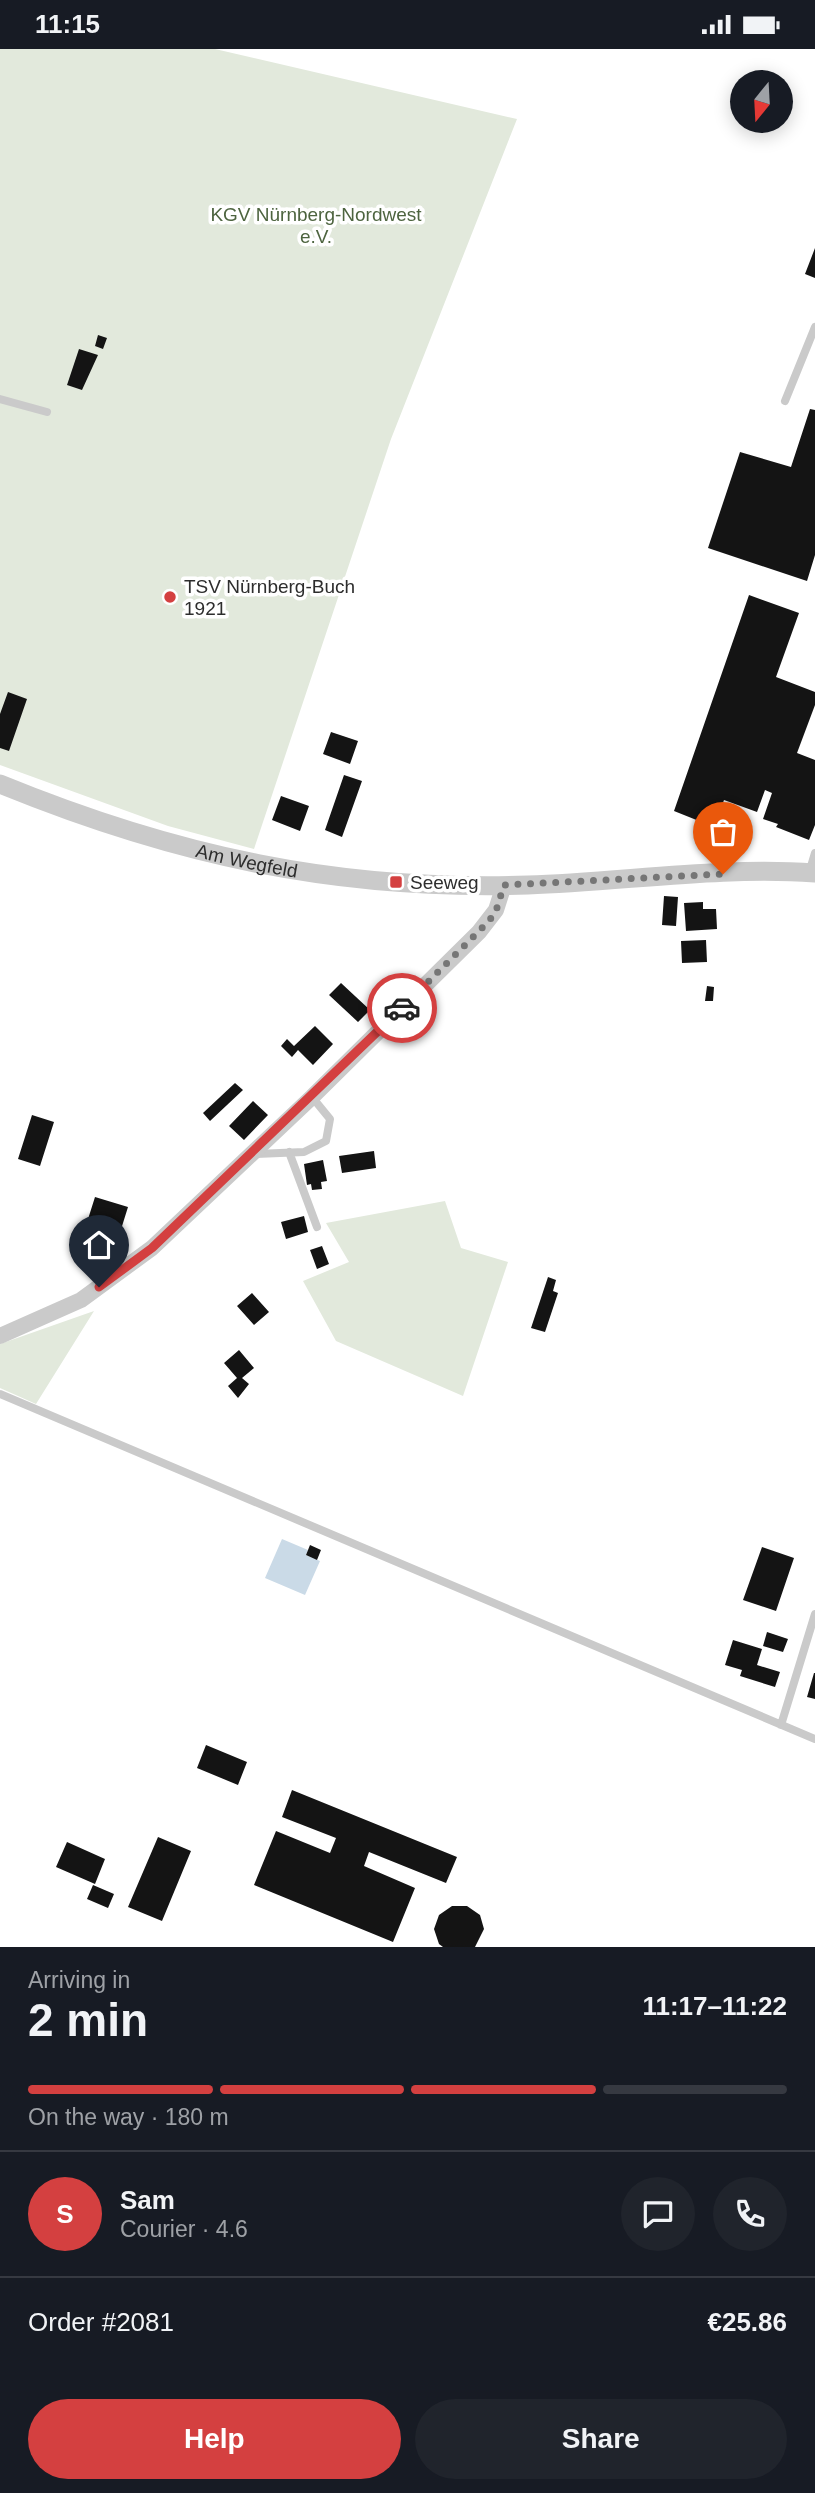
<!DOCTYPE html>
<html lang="en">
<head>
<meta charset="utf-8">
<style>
	:root { --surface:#171b24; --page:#20242c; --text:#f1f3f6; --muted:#9ea1a6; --line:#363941; --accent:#d44040 }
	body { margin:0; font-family:Helvetica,sans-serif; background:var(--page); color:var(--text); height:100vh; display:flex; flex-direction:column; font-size:26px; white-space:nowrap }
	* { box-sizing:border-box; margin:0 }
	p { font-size:23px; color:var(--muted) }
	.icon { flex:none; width:38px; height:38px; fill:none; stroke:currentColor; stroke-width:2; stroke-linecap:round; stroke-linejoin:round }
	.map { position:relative; height:1898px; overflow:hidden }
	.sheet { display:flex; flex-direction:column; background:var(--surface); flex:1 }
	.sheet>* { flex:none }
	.needle { width:46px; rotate:198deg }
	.buttons { position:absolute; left:730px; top:21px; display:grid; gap:14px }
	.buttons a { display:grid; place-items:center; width:63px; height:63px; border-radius:50%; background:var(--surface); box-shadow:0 4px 18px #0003; font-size:35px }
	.pin { position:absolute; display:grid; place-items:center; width:60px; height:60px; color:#fff; margin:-72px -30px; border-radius:50% 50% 50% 0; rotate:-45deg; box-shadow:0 0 7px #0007 }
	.pin .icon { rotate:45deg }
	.courier { position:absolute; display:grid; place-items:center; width:70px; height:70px; margin:-35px; border:5px solid #d44040; border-radius:50%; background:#fff; color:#222; box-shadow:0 2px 9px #0007 }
	.headline em { font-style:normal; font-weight:700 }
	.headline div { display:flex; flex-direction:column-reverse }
	.headline { display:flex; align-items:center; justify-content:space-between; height:119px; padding:0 28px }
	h1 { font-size:46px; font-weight:700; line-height:52px }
	.bar { display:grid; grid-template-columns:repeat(4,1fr); gap:10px 7px; align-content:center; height:84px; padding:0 28px }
	.bar i { height:9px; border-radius:5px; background:var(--line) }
	.bar .active { background:var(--accent) }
	.bar p { grid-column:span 4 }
	.line { display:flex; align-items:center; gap:18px; padding:0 28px; border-top:2px solid var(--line) }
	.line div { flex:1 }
	.round { display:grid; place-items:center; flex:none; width:74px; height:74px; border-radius:37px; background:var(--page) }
	.cta { display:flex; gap:14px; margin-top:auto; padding:14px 28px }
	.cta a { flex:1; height:80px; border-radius:42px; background:var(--accent); color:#fff; font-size:28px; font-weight:700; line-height:80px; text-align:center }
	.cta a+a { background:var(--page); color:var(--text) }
	.status { display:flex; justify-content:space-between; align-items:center; height:49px; padding:0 35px; background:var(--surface); direction:ltr }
	.status svg { height:19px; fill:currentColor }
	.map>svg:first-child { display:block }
	.green { fill:#e2e9dc }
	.water { fill:#cadae7 }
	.building { fill:#141414 }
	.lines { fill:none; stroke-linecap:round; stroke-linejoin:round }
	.service { stroke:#cacaca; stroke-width:8 }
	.minor { stroke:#cacaca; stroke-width:16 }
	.tertiary { stroke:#cacaca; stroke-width:19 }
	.done { stroke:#767676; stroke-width:7; stroke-dasharray:0 12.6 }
	.route { stroke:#d44040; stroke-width:9 }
	.poi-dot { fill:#d44040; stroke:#fff; stroke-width:2.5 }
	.labels { text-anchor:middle; stroke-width:7; stroke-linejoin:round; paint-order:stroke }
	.park-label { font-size:19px; fill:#4d643f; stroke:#fff }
	.poi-label { font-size:19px; fill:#2d2d2d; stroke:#fff; text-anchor:start }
	.street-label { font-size:19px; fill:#2d2d2d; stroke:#fff }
</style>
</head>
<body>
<div class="status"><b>11:15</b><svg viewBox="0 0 49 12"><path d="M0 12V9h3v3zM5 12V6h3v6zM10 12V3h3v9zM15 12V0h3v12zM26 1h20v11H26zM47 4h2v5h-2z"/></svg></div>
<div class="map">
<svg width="815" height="1898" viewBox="0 0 815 1898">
	<rect width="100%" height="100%" fill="#fff"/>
	<path class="green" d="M0,0H215L517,70L391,390L254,800L168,777L0,716Z
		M445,1152L461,1199L508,1213L463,1347L336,1292L303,1232L349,1213L326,1174Z
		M94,1262L36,1355L0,1339V1295Z"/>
	<path class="water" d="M282,1490L308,1501L306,1506L320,1512L305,1546L265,1529Z"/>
	<path class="building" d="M815,199V229L805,225Z
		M98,286L107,289L103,300L95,297Z
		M79,300L98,306L82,341L67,336Z
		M810,360L815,361V506L807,532L708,499L740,403L791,418Z
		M749,546L799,564L776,628L815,643V656L797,704L815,711V776L809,791L776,778L778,775L763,770L772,744L765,741L757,763L724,751L714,778L674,762Z
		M8,643L27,650L9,702L0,699V665Z
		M331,683L358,692L350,715L323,705Z
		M344,726L362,732L342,788L325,781Z
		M281,747L309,757L300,782L272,771Z
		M664,847L678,848L676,877L662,876Z
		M703,853V860H716L717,880L686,882L684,854Z
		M706,891L707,913L682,914L681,892Z
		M341,934L370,961L358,973L329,946Z
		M707,937L714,938L713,952H705Z
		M315,977L333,995L313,1016L298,1001L292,1008L281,997L287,990L294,997Z
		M235,1034L243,1041L210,1072L203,1064Z
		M253,1052L268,1066L244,1091L229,1077Z
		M32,1066L54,1073L40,1117L18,1110Z
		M374,1102L376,1119L342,1124L339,1107Z
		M323,1111L327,1132L321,1133L322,1140L312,1141L311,1135L307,1136L304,1115Z
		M95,1148L128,1158L118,1190L106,1186L97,1214L76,1208Z
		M304,1167L308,1183L286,1190L281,1173Z
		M322,1197L329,1215L317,1220L310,1201Z
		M548,1228L556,1231L553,1242L558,1244L545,1283L531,1279Z
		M252,1244L269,1263L254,1276L237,1257Z
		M239,1301L254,1319L242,1329L249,1335L238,1349L228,1337L237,1329L224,1314Z
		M310,1496L321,1501L317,1511L306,1506Z
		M762,1498L794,1509L776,1562L743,1551Z
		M767,1583L788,1590L783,1603L763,1597Z
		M733,1591L762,1600L757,1616L780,1623L775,1638L740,1627L742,1621L725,1616Z
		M814,1624H815V1650L807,1648Z
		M206,1696L247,1713L238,1736L197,1719Z
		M292,1741L457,1808L446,1834L369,1803L364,1817L415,1839L393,1893L254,1836L276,1782L330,1804L336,1789L282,1768Z
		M158,1788L191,1802L162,1872L128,1858Z
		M67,1793L105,1810L95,1835L56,1818Z
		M93,1836L114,1845L108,1859L87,1850Z
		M452,1857H467L480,1866L484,1880L475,1898H443L439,1895L434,1880L439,1866Z"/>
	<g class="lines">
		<path class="service" d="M0,350L47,363
			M785,352L815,278
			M809,824L815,804
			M289,1103L317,1178
			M256,1105L304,1103L326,1092L330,1070L312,1048
			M0,1345L815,1690
			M781,1676L815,1565"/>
		<path class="minor" d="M0,1287L81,1251L152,1199L312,1048L479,883L496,861L504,836"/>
		<path class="tertiary" id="s1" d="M0,735C176,807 338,842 528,836C623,833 720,817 815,824"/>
	</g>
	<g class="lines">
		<path class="done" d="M402,959L489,872L496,862L504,836L723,825"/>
		<path class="route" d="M99,1238L152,1199L402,959"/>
	</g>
	<g class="poi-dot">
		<circle cx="170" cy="548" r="7"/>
		<rect x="389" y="826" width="14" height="14" rx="3.5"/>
	</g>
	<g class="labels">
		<g class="park-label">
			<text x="316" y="172">KGV Nürnberg-Nordwest<tspan x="316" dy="22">e.V.</tspan></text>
		</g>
		<g class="poi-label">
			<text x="184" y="544">TSV Nürnberg-Buch<tspan x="184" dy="22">1921</tspan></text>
			<text x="410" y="840">Seeweg</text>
		</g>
		<g class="street-label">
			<text dy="7" stroke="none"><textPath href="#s1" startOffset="259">Am Wegfeld</textPath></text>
		</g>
	</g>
</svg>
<div class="buttons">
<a><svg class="needle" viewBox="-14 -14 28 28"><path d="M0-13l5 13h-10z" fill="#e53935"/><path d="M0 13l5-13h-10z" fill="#9ea1a6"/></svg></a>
</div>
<div class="pin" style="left:723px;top:825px;background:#ea580c"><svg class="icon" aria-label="bag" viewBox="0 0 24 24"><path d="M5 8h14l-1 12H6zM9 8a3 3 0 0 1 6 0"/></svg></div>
<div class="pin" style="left:99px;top:1238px;background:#1f2937"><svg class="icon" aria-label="home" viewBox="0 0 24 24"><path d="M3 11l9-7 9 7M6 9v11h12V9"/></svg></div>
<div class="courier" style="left:402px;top:959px"><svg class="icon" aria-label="car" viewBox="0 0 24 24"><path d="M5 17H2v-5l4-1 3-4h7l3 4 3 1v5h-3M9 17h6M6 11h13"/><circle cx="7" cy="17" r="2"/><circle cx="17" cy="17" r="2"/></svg></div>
</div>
<section class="sheet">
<div class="headline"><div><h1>2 min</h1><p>Arriving in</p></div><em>11:17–11:22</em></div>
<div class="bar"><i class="active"></i><i class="active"></i><i class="active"></i><i></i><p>On the way · 180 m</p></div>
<div class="line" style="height:126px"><b class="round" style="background:var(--accent);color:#fff">S</b><div><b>Sam</b><p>Courier · 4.6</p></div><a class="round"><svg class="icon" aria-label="chat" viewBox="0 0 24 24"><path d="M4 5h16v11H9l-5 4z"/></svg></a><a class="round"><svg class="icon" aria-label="phone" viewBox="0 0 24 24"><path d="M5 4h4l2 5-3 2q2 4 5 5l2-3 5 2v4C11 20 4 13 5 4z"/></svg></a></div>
<div class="line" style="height:91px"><div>Order #2081</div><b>€25.86</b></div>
<div class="cta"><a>Help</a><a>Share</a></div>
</section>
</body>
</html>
